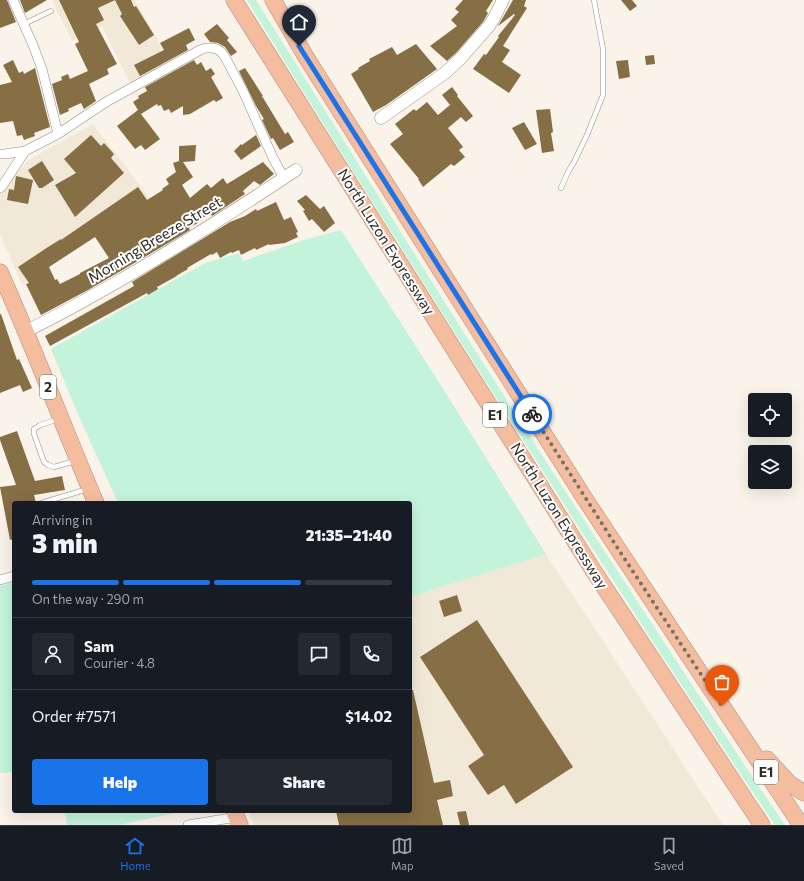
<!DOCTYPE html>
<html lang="en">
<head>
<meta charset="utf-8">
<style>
	:root { --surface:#171b24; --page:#242831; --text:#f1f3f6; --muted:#9ea1a6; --line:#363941; --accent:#1a73e8 }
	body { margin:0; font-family:Commissioner,sans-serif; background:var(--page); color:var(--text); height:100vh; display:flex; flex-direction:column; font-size:15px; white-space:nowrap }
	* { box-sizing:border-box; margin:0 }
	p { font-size:13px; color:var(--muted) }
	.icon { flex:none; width:22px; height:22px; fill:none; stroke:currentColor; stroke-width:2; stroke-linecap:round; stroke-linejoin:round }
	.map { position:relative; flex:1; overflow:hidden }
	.side { position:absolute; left:12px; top:501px; width:400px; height:312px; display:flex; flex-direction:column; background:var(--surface); border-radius:4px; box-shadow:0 4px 16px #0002 }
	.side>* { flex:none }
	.buttons { position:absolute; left:748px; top:393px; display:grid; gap:8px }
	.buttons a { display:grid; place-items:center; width:44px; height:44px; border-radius:4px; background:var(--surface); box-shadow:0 4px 16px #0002; font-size:20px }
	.pin { position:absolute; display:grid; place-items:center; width:34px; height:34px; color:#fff; margin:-41px -17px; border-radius:50% 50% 50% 0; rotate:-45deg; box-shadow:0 0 4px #0007 }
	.pin .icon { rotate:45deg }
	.courier { position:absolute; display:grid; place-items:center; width:40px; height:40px; margin:-20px; border:3px solid #1a73e8; border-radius:50%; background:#fff; color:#222; box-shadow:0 1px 5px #0007 }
	.headline em { font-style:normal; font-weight:800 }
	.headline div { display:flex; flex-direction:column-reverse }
	.headline { display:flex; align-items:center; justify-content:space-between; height:68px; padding:0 20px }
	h1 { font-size:26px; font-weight:800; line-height:30px }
	.bar { display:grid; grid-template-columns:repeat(4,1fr); gap:6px 4px; align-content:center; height:48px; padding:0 20px }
	.bar i { height:5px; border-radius:3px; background:var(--line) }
	.bar .current { background:var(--accent) }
	.bar p { grid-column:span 4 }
	.line { display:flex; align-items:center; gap:10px; padding:0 20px; border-top:1px solid var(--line) }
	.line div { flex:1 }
	.round { display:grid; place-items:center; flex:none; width:42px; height:42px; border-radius:4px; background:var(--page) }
	.button { display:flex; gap:8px; margin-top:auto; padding:8px 20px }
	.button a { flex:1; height:46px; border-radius:4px; background:var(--accent); color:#fff; font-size:16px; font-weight:800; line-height:46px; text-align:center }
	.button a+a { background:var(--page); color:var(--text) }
	.tabs { display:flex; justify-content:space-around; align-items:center; height:56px; border-top:1px solid var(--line); background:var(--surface); font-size:11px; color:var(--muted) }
	.tabs a { display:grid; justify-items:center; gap:2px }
	.tabs .current { color:var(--accent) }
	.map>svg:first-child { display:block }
	.built { fill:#f1e8d8 }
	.green { fill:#c4f3db }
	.building { fill:#866e45; fill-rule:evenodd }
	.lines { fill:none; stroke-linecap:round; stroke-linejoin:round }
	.lane-casing { stroke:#928d84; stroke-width:5.5 }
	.street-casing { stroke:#928d84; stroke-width:10 }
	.secondary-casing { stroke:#928d84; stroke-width:13 }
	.highway-casing { stroke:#af8a76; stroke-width:17 }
	.lane { stroke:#fff; stroke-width:4.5 }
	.street { stroke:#fff; stroke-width:9 }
	.secondary { stroke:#fff; stroke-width:12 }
	.highway { stroke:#f5bda0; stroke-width:16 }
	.done { stroke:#74716b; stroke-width:4; stroke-dasharray:0 7.2 }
	.route { stroke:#1a73e8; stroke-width:5 }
	.labels { text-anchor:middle; stroke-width:4; stroke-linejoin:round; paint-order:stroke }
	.shield { fill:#fff; stroke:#6c6b68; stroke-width:1 }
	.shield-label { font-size:14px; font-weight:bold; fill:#2d2b27 }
	.street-label { font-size:15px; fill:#2d2b27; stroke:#fff }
</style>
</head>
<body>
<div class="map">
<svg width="804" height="825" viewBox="0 0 804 825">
	<rect width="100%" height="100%" fill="#f9f3ea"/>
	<path class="built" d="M52,0H135L157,39L169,64L131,85L102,26L72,41Z
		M93,124L152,201L22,284L0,234V193L27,161Z
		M546,554L723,825H254L248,811H410V597Z"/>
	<path class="green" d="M247,0H256L447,306L554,474L755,781L785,825H775C662,658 553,488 445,317C379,212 312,107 247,0Z
		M341,230L437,379L546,554L410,597V503H118L77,412L51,349L205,263L239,253L243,261L307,239Z
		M14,582V772L0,773V586Z
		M65,811H184L119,825H67Z"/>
	<path class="building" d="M0,0H7L16,22L0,28Z
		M20,0H47L25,13Z
		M59,0H131L134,7L136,6L154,35L139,45L120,16L122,14L115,0L98,8L104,20L96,24L117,64L107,69L109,74L89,84L96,101L84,109L81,103L68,109L69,111L60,115L52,84L62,80L61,77L68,74L70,79L88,71L75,44L79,42Z
		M463,0H493L486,11L488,13L483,22L456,53L447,61L430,46L457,26L451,20L459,12L455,9Z
		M513,0H526L524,6L527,8L503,46L510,50L502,62L521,75L509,93L473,69L484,54L486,55L499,37L498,36L515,15L514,14L498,26Z
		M621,0H632L637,6L630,11Z
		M217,24L229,38L227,40L237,52L231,56L225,47L218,43L210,42L204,34Z
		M189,28L195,40L186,45L188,50L140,76L134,65L164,50L160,43Z
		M416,44L437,69L386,105L373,112L351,74L359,69L358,68L370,61L369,59L392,47L397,55Z
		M654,55L655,64L646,65L645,56Z
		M13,60L19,73L23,71L24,74L35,68L50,127L34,133L35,136L24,140L22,135L17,136L13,121L0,123V85L12,82L3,65Z
		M194,60L197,65L201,62L206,71L211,68L215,74L211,77L223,98L216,102L214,100L190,114L183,115V106L171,113L169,109L164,111L161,105L158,106L157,104L141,114L160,139L145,150L141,145L135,149L117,126L138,110L133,102L139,98L138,96L147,91L145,87Z
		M628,60L630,77L619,79L616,61Z
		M245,68L263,96H262L285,134L288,132L294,142L280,150L273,138L271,139L262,120L264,119L256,106L239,71Z
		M452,87L458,95L457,96L473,116L466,122L461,117L448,128L463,147L459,150L465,157L454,166L451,164L423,187L418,179H419L390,144L403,134L395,124L414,109L416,111L427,102L438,115L450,105L442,95Z
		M550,109L553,132L551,133L554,151L542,153L536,110Z
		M524,122L537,144L525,150L512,128Z
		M91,135L101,146L104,143L114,154L111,158L124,173L75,217L55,185L76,173L64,159Z
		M256,135L261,146L241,160L234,151L241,144L242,145Z
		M196,145L195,161L183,162L193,177L182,185L190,198L207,184L211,188L223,178L227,184L263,162L274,174L260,185L254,181L243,191L245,194L212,216L210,213L197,222L198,223L189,228L190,230L148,255L88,290L41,315L26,284L29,283L18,267L48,247L61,239V240L138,187L147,200L163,190L162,189L169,184L166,179L176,172L173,163L179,161V146ZM95,237L109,258L80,273V274L60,284L57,279L55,280L49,267Z
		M42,161L54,180L42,188H39L28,170Z
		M16,176L33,180L28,204L7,200L9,189L14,190Z
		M306,195L320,209L324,206L335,223L324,232L312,219L309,221L303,211L305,210L297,201Z
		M276,202L284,220L291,217L298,232L296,233L298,237L285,243L269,245V244L256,250L255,248L241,255L239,250L232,253L231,252L220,258L217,252L212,255L211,254L187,268L188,269L176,276H177L157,287L158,289L148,295L147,293L50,346L45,336L134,286L132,282L230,222L245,216L256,209L257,211Z
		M0,314H1L17,360L19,359L32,388L23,392L20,385L0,393Z
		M17,431L35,481L62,476L65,490L34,495L36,503H14V539L10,540L0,487L16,485L0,440V437Z
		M457,595L462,611L444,617L439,601Z
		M477,620L573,767L516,804L504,785L488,795L468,766L484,755L420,657Z
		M410,690H413L434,783L450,780L453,796L437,800L443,825H339L336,811H410Z
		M466,811L469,825H460L457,812Z"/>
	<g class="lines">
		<g class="lane-casing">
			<path id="lane" d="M24,24L51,11
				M561,188L568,172L574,162L587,135L603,95V49L594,0
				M59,419L40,425L34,429V434L44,462L48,465L54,467L75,461
				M41,503L88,489"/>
		</g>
		<g class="street-casing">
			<path id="street" d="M13,0L33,45L42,69L58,134
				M0,154H5L25,151L58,134L106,102L200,50L206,48H212L217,49L221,52L225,57L243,91L273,158L284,178
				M0,188L3,185L25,151
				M0,580L14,576
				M188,825L237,817"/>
		</g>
		<g class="secondary-casing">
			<path id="secondary" d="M381,118L445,73L461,58L489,26L494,18L503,0
				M26,331C62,314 96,294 131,274C187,241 242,206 296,170"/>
		</g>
		<g class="highway-casing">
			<path id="highway" d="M234,0L593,570L762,825
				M273,0L306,57L585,499L622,555L801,825
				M0,272C34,348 63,426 96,503
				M767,759L789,783L804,793
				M234,811L240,825"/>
		</g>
		<use href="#lane" class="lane"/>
		<use href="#street" class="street"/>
		<use href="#secondary" class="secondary"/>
		<use href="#highway" class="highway"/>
	</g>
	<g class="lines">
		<path class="done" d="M532,414L622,555L722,706"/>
		<path class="route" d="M299,46L532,414"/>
	</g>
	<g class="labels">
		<g class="shield">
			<rect x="40" y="375" width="16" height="24" rx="3"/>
			<rect x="483" y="403" width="24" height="24" rx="3"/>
			<rect x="754" y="760" width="24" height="24" rx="3"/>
		</g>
		<g class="shield-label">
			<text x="48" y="392">2</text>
			<text x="495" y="420">E1</text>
			<text x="766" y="777">E1</text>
		</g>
		<g class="street-label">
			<text transform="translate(155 240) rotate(-31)" y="5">Morning Breeze Street</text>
			<text transform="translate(386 242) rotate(58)" y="5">North Luzon Expressway</text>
			<text transform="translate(559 516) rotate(58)" y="5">North Luzon Expressway</text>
		</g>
	</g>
</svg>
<div class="buttons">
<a><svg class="icon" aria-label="locate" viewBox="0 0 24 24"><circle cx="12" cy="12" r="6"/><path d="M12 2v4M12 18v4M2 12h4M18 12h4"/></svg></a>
<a><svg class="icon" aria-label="layers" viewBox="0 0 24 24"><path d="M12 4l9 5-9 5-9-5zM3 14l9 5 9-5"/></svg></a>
</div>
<div class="pin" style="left:722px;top:706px;background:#ea580c"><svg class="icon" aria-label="bag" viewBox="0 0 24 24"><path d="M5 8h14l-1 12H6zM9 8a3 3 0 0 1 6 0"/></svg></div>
<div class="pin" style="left:299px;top:46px;background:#1f2937"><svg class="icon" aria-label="home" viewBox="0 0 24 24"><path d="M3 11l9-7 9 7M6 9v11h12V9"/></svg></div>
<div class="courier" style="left:532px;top:414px"><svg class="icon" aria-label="bike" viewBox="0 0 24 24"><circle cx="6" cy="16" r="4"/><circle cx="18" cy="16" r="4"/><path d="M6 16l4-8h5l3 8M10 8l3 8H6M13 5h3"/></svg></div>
<section class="side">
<div class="headline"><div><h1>3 min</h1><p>Arriving in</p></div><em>21:35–21:40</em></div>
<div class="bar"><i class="current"></i><i class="current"></i><i class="current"></i><i></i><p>On the way · 290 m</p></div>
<div class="line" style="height:72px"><a class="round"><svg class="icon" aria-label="person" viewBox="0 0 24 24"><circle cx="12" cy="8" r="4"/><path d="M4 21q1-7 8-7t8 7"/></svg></a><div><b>Sam</b><p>Courier · 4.8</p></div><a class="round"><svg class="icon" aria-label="chat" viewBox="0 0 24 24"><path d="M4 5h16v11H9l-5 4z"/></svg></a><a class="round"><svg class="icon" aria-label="phone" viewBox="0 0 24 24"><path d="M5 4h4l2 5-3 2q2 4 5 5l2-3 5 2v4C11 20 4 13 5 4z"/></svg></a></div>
<div class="line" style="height:52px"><div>Order #7571</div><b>$14.02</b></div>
<div class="button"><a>Help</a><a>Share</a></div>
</section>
</div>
<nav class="tabs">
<a class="current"><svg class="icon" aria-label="home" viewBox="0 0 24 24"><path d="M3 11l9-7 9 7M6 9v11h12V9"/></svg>Home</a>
<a><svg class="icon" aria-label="map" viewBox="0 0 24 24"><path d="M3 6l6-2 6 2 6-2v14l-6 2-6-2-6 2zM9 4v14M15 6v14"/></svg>Map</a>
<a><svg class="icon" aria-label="saved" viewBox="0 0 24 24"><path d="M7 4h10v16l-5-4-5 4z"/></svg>Saved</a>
</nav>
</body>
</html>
